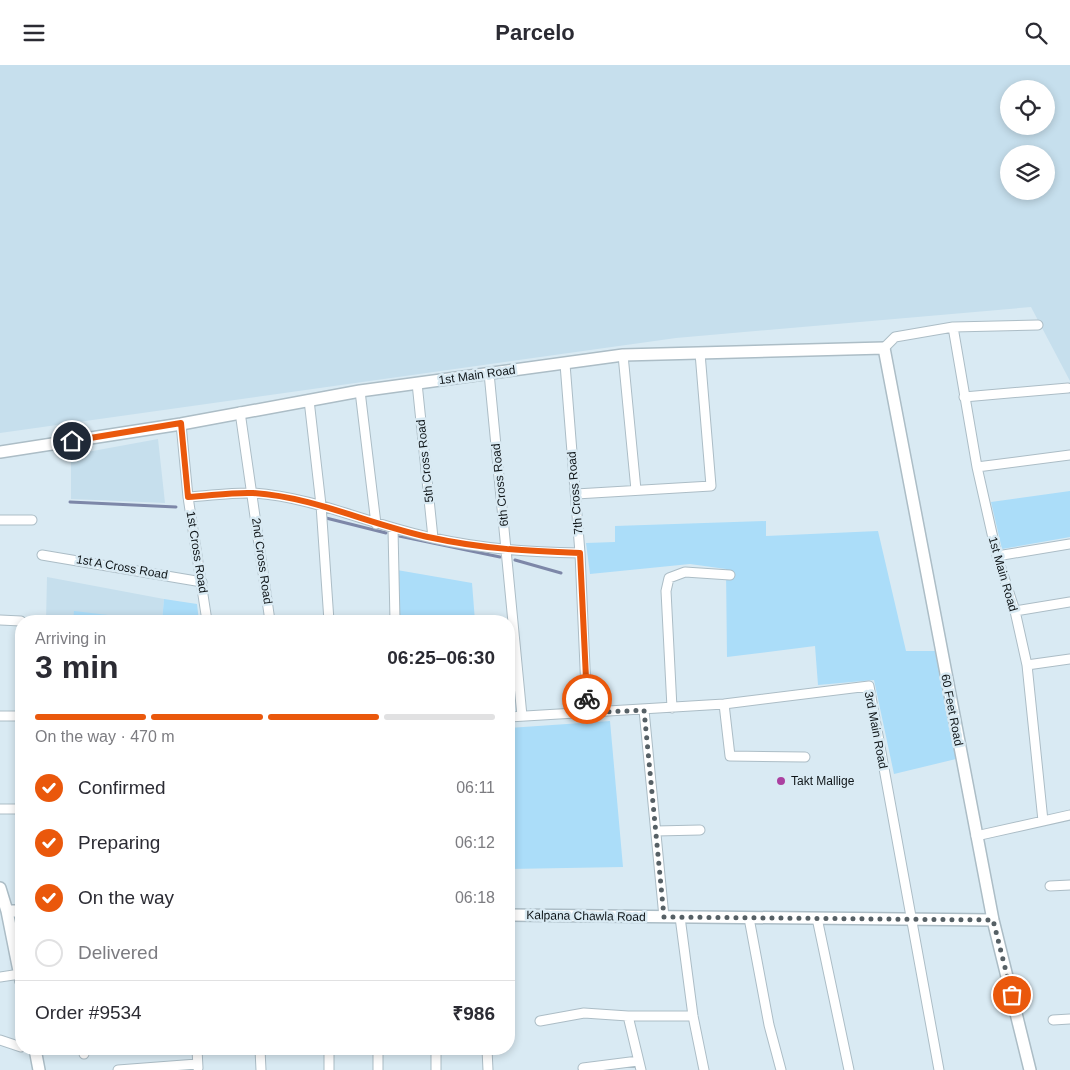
<!DOCTYPE html>
<html lang="en">
<head>
<meta charset="utf-8">
<style>
	:root { --surface:#fff; --page:#f7f7f7; --text:#2b2b33; --muted:#7c7c81; --line:#e1e1e2; --accent:#ea580c }
	body { margin:0; font-family:Helvetica,sans-serif; background:var(--page); color:var(--text); height:100vh; display:flex; flex-direction:column; font-size:19px; white-space:nowrap }
	* { box-sizing:border-box; margin:0 }
	p { font-size:16px; color:var(--muted) }
	.icon { flex:none; width:28px; height:28px; fill:none; stroke:currentColor; stroke-width:2; stroke-linecap:round; stroke-linejoin:round }
	.map { position:relative; flex:1; overflow:hidden }
	.side { position:absolute; left:15px; top:550px; width:500px; height:440px; display:flex; flex-direction:column; background:var(--surface); border-radius:20px; box-shadow:0 2px 8px #0003 }
	.side>* { flex:none }
	.buttons { position:absolute; left:1000px; top:15px; display:grid; gap:10px }
	.buttons a { display:grid; place-items:center; width:55px; height:55px; border-radius:50%; background:var(--surface); box-shadow:0 2px 8px #0003; font-size:25px }
	.pin { position:absolute; display:grid; place-items:center; width:42px; height:42px; color:#fff; margin:-21px; border:2px solid #fff; border-radius:50%; box-shadow:0 1px 5px #0007 }
	.courier { position:absolute; display:grid; place-items:center; width:50px; height:50px; margin:-25px; border:4px solid #ea580c; border-radius:50%; background:#fff; color:#222; box-shadow:0 1px 6px #0007 }
	.overview em { font-style:normal; font-weight:600 }
	.overview div { display:flex; flex-direction:column-reverse }
	.overview { display:flex; align-items:center; justify-content:space-between; height:85px; padding:0 20px }
	h1 { font-size:32px; font-weight:600; line-height:38px }
	.bar { display:grid; grid-template-columns:repeat(4,1fr); gap:8px 5px; align-content:center; height:60px; padding:0 20px }
	.bar i { height:6px; border-radius:4px; background:var(--line) }
	.bar .active { background:var(--accent) }
	.bar p { grid-column:span 4 }
	.line { display:flex; align-items:center; gap:12px; padding:0 20px; border-top:1px solid var(--line) }
	.line div { flex:1 }
	ol { padding:0 20px; list-style:none }
	li { display:flex; align-items:center; gap:15px; height:55px }
	li p { margin-inline-start:auto }
	li .icon { padding:5px; border-radius:50%; background:var(--accent); color:#fff; stroke-width:4 }
	li:last-child { color:var(--muted) }
	li i { width:28px; height:28px; border:2px solid var(--line); border-radius:50% }
	header { display:flex; justify-content:space-between; align-items:center; height:65px; padding:0 20px; background:var(--surface); font-size:22px; font-weight:600 }
	.map>svg:first-child { display:block }
	.built { fill:#c6dfed; fill-rule:evenodd }
	.green { fill:#abddf9 }
	.lines { fill:none; stroke-linecap:round; stroke-linejoin:round }
	.stream { stroke:#7d87a8; stroke-width:3 }
	.minor-casing { stroke:#acbdc6; stroke-width:11 }
	.tertiary-casing { stroke:#acbdc6; stroke-width:14 }
	.minor { stroke:#fff; stroke-width:9 }
	.tertiary { stroke:#fff; stroke-width:11 }
	.done { stroke:#566065; stroke-width:5; stroke-dasharray:0 9 }
	.route { stroke:#ea580c; stroke-width:6 }
	.poi-dot { fill:#ab40a0; stroke:#d9eaf3; stroke-width:2 }
	.labels { text-anchor:middle; stroke-width:5; stroke-linejoin:round; paint-order:stroke }
	.street-label { font-size:12px; fill:#0f1518; stroke:#d9eaf3 }
	.poi-label { font-size:12px; fill:#0f1518; stroke:#d9eaf3; text-anchor:start }
</style>
</head>
<body>
<header><svg class="icon" aria-label="menu" viewBox="0 0 24 24"><path d="M4 6h16M4 12h16M4 18h16"/></svg>Parcelo<svg class="icon" aria-label="search" viewBox="0 0 24 24"><circle cx="10" cy="10" r="6"/><path d="M15 15l6 6"/></svg></header>
<div class="map">
<svg width="1070" height="1005" viewBox="0 0 1070 1005">
	<rect width="100%" height="100%" fill="#d9eaf3"/>
	<path class="built" d="M0,0H1070V316L1031,242L676,273L0,368ZM1009,24H1046V61H1009ZM1009,89H1046V126H1009Z
		M158,374L165,438L71,434V390Z
		M47,512L164,534L162,556H46Z"/>
	<path class="green" d="M1070,426V472L1002,484L991,437Z
		M766,456V471L878,466L906,586H935L956,694L894,709L874,615L818,620L815,581L727,592L726,504L690,499L590,509L586,478L615,477V461Z
		M397,505L472,518L475,556H399Z
		M164,534L197,539L199,556H162Z
		M74,546L108,550L107,556H73Z
		M610,656L623,802L509,804V663Z"/>
	<g class="lines">
		<path class="stream" d="M70,437L176,442
			M326,453L386,468
			M399,471L500,492
			M515,495L561,508"/>
		<g class="minor-casing">
			<path id="minor" d="M953,262L977,402L997,491L1015,546L1027,600L1043,756
				M884,283L895,272L953,262L1038,260
				M623,290L636,425
				M565,299L580,488L587,648
				M489,308L522,651
				M417,318L433,473
				M360,326L376,459
				M964,332L1068,323
				M309,335L321,440L329,556
				M240,347L270,556
				M181,359L188,432L207,556
				M977,402L1070,390
				M576,429L711,421L700,288
				M188,432C209,431 232,427 253,428C315,432 373,461 433,473C483,484 529,487 580,488
				M0,455H32
				M393,464L395,556
				M42,490L202,517
				M997,491L1070,479
				M1015,546L1070,537
				M0,555L21,556
				M1027,600L1070,594
				M724,639L730,691L805,692
				M672,643L666,526L669,513L685,507L730,510
				M644,645L664,852
				M0,651H21
				M509,652L724,639L869,621L939,1005
				M0,744H21
				M656,766L700,765
				M976,771L1070,750
				M1050,821L1070,820
				M680,852L693,951L704,1005
				M749,853L769,960L781,1005
				M817,853L849,1005
				M0,912L20,909
				M628,951L641,1005
				M1053,955L1070,954
				M540,956L584,948L628,951H693
				M0,975L21,982
				M84,984V989
				M197,984L198,1003
				M260,984L261,1005
				M329,984V1005
				M378,984V1005
				M436,984V1005
				M487,984L488,1005
				M583,1003L638,996
				M118,1005L197,999"/>
		</g>
		<g class="tertiary-casing">
			<path id="tertiary" d="M0,387L181,359L360,326L623,290L884,283L993,855L1030,1005
				M0,823L7,846L21,916
				M7,846H21
				M509,850L993,855
				M35,984L39,1005"/>
		</g>
		<use href="#minor" class="minor"/>
		<use href="#tertiary" class="tertiary"/>
	</g>
	<g class="lines">
		<path class="done" d="M587,634V648L644,645L664,852L993,855L1012,930"/>
		<path class="route" d="M72,376L181,358L188,432C209,431 232,427 253,428C315,432 373,461 433,473C483,484 529,486 580,488L587,634"/>
	</g>
	<circle class="poi-dot" cx="781" cy="716" r="5"/>
	<g class="labels">
		<g class="street-label">
			<text transform="translate(477 310) rotate(-8)" y="4">1st Main Road</text>
			<text transform="translate(425 396) rotate(-96)" y="4">5th Cross Road</text>
			<text transform="translate(500 420) rotate(-96)" y="4">6th Cross Road</text>
			<text transform="translate(575 428) rotate(-95)" y="4">7th Cross Road</text>
			<text transform="translate(197 487) rotate(81)" y="4">1st Cross Road</text>
			<text transform="translate(262 496) rotate(82)" y="4">2nd Cross Road</text>
			<text transform="translate(122 502) rotate(10)" y="4">1st A Cross Road</text>
			<text transform="translate(1003 509) rotate(74)" y="4">1st Main Road</text>
			<text transform="translate(952 645) rotate(79)" y="4">60 Feet Road</text>
			<text transform="translate(876 665) rotate(79)" y="4">3rd Main Road</text>
			<text transform="translate(586 851) rotate(1)" y="4">Kalpana Chawla Road</text>
		</g>
		<g class="poi-label">
			<text x="791" y="720">Takt Mallige</text>
		</g>
	</g>
</svg>
<div class="buttons">
<a><svg class="icon" aria-label="locate" viewBox="0 0 24 24"><circle cx="12" cy="12" r="6"/><path d="M12 2v4M12 18v4M2 12h4M18 12h4"/></svg></a>
<a><svg class="icon" aria-label="layers" viewBox="0 0 24 24"><path d="M12 4l9 5-9 5-9-5zM3 14l9 5 9-5"/></svg></a>
</div>
<div class="pin" style="left:1012px;top:930px;background:#ea580c"><svg class="icon" aria-label="bag" viewBox="0 0 24 24"><path d="M5 8h14l-1 12H6zM9 8a3 3 0 0 1 6 0"/></svg></div>
<div class="pin" style="left:72px;top:376px;background:#1f2937"><svg class="icon" aria-label="home" viewBox="0 0 24 24"><path d="M3 11l9-7 9 7M6 9v11h12V9"/></svg></div>
<div class="courier" style="left:587px;top:634px"><svg class="icon" aria-label="bike" viewBox="0 0 24 24"><circle cx="6" cy="16" r="4"/><circle cx="18" cy="16" r="4"/><path d="M6 16l4-8h5l3 8M10 8l3 8H6M13 5h3"/></svg></div>
<section class="side">
<div class="overview"><div><h1>3 min</h1><p>Arriving in</p></div><em>06:25–06:30</em></div>
<div class="bar"><i class="active"></i><i class="active"></i><i class="active"></i><i></i><p>On the way · 470 m</p></div>
<ol>
<li><svg class="icon" aria-label="check" viewBox="0 0 24 24"><path d="M5 12l5 5 9-10"/></svg>Confirmed<p>06:11</p></li>
<li><svg class="icon" aria-label="check" viewBox="0 0 24 24"><path d="M5 12l5 5 9-10"/></svg>Preparing<p>06:12</p></li>
<li><svg class="icon" aria-label="check" viewBox="0 0 24 24"><path d="M5 12l5 5 9-10"/></svg>On the way<p>06:18</p></li>
<li><i></i>Delivered</li>
</ol>
<div class="line" style="height:65px"><div>Order #9534</div><b>₹986</b></div>
</section>
</div>
</body>
</html>
